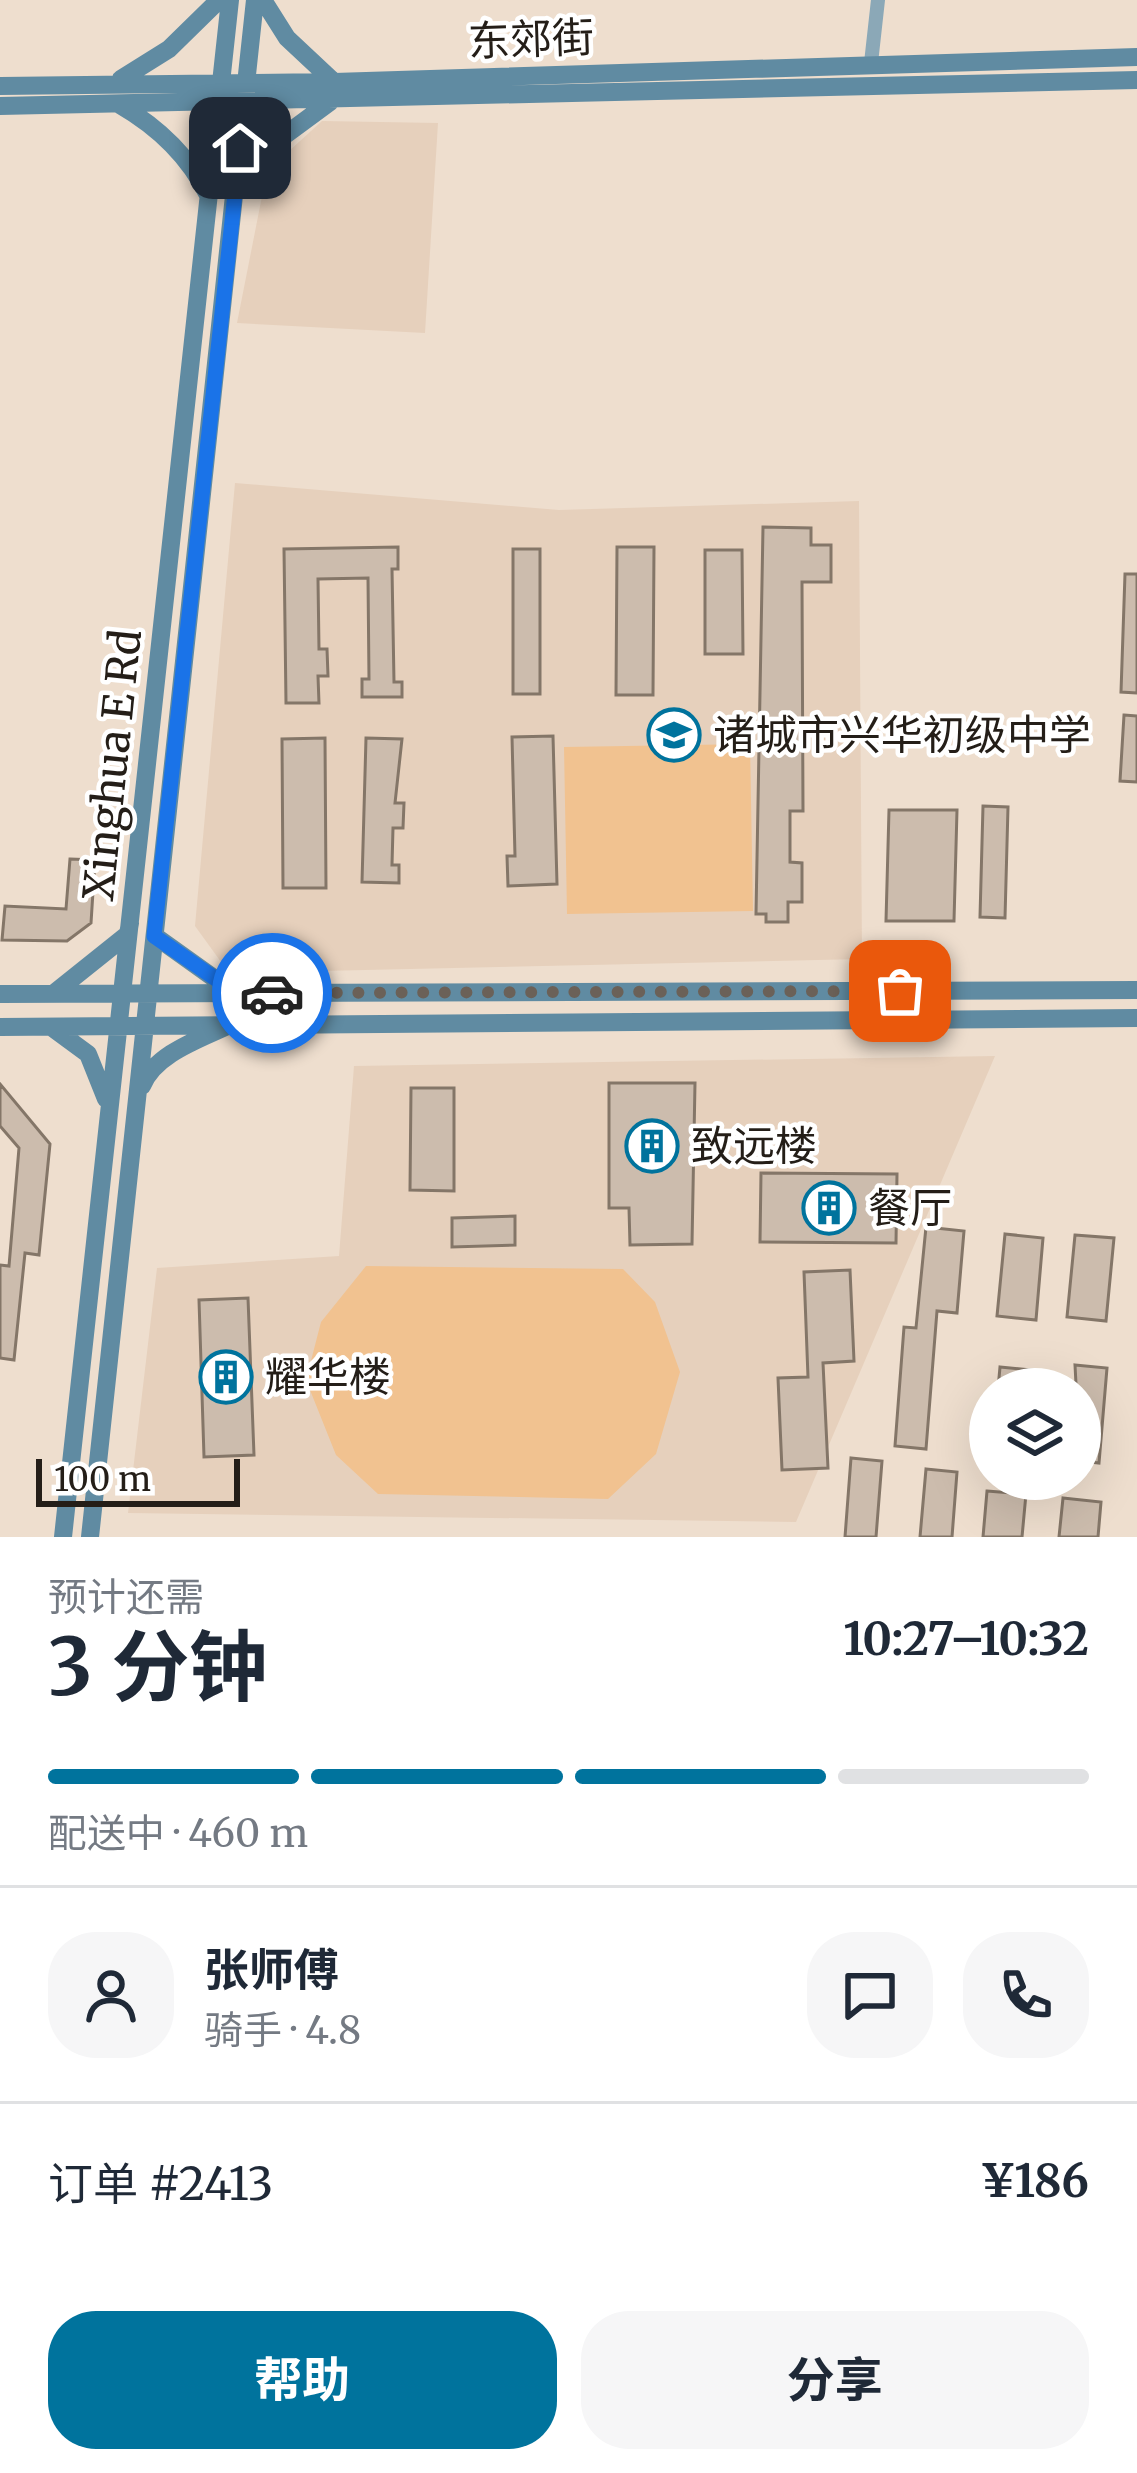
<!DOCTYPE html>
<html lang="zh">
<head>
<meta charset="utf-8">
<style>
	:root { --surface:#fff; --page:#f6f6f7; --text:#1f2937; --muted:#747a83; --line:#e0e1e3; --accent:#00739d }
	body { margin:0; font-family:Merriweather,"Noto Sans SC",serif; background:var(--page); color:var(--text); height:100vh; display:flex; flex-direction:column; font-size:45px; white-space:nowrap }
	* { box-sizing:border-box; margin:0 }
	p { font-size:39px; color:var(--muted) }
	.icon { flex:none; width:66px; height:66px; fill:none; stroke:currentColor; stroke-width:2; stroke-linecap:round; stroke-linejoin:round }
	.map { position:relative; height:1537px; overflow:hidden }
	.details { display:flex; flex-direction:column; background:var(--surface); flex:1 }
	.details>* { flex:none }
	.controls { position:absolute; left:969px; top:1368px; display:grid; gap:24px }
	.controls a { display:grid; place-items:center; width:132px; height:132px; border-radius:50%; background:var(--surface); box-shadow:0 12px 48px #0002; font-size:60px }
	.scale { position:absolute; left:36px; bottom:30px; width:204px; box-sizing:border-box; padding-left:12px; border:6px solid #241e18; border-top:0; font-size:33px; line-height:42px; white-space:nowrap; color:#241e18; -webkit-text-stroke:9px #fff; paint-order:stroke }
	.pin { position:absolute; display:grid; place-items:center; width:102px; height:102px; color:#fff; margin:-51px; border-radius:24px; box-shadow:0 6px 18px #0006 }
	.courier { position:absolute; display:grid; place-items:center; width:120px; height:120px; margin:-60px; border:9px solid #1a73e8; border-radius:50%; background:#fff; color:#222; box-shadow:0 3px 15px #0007 }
	.head em { font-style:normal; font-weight:700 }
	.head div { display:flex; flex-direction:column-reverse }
	.head { display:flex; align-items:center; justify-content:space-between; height:204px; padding:0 48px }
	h1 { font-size:78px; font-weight:700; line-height:90px }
	.bar { display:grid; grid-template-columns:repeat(4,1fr); gap:18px 12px; align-content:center; height:144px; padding:0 48px }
	.bar i { height:15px; border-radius:9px; background:var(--line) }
	.bar .selected { background:var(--accent) }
	.bar p { grid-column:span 4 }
	.line { display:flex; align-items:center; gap:30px; padding:0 48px; border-top:3px solid var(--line) }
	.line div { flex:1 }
	.round { display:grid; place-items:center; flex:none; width:126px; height:126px; border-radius:48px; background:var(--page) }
	.primary-button { display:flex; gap:24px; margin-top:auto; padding:24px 48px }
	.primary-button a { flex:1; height:138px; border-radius:48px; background:var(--accent); color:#fff; font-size:48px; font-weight:700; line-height:138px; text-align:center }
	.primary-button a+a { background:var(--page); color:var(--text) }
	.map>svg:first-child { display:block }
	.built { fill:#e6d0bc }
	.green { fill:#f1c290 }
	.building { fill:#ccbcad; stroke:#847668; stroke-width:3 }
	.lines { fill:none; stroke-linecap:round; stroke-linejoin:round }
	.minor { stroke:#8ba8b7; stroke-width:14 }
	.secondary { stroke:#608ba2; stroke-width:18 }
	.done { stroke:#6b6158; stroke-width:12; stroke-dasharray:0 21.6 }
	.route { stroke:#1a73e8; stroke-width:15 }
	.labels { text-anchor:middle; stroke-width:9; stroke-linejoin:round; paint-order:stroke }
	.street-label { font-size:42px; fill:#241e18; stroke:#fff }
	.poi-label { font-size:42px; fill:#241e18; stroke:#fff; text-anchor:start }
</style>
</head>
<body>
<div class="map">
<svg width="1137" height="1537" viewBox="0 0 1137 1537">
	<rect width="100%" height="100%" fill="#eedece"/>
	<path class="built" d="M322,121L438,123L425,333L237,323L267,171Z
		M235,483L559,510L859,501L862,959L229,973L195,926Z
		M995,1056L796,1522L128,1513L157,1268L339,1256L354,1066Z"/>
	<path class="green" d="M750,744L753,911L567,914L564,747Z
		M366,1266L623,1269L655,1302L680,1372L656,1454L608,1499L378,1494L336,1455L306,1380L321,1322Z"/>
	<path class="building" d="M763,527L811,528V545H831V582H802L803,811H790V862L802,863V902H788V922H766V914H756Z
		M398,547V569H392L394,682H402V697H362V679H369L368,578L318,579L319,649H327L328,676H318L319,703H286L284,549Z
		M617,547H654L653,695H616Z
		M513,549H540V694H513Z
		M705,550H742L743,654H705Z
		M1125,574H1137V693L1121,692Z
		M1124,715L1137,716V782L1120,781Z
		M553,736L557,884L508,886L507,856H515L512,737Z
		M325,738L326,888H283L282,739Z
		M366,738L402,739L395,803H404L403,828H393L392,865H399V883L362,882Z
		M983,806L1008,807L1005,918L980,917Z
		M889,810H957L954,921H886Z
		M70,859L95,860L91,923L67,941L2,940L5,906L66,909Z
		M609,1083H695L692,1244L630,1245L629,1208H609Z
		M0,1084L50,1144L39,1255L25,1253L14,1360L0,1358V1265L9,1266L19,1148L0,1126Z
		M411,1088H454V1191L410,1190Z
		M761,1173L897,1174L896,1243L760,1242Z
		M515,1216V1245L452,1247V1218Z
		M926,1227L964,1231L957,1313L937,1311L926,1449L895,1446L904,1327L916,1328Z
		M1005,1234L1043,1238L1036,1320L997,1316Z
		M1075,1235L1114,1238L1106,1321L1067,1317Z
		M850,1270L854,1361L823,1363L828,1468L782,1470L778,1378L808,1377L804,1272Z
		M248,1298L254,1455L204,1457L199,1300Z
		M1075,1365L1107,1368L1099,1463L1080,1461Z
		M1000,1367L1032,1370L1031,1389H998Z
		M851,1458L882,1461L876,1537H845Z
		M926,1469L957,1472L952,1537H920Z
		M987,1491L1026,1494L1022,1537H983Z
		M1063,1498L1101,1502L1098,1537H1059Z"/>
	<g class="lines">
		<path class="minor" d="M871,63L878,0"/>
		<path class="secondary" d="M263,0L287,38L334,82
			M121,79L169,49L219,0
			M0,86L334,82L1137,57
			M120,105C158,127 188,155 208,195
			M0,106L1137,80
			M238,190L273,144L330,102
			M155,936L232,991
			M0,994L1137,990
			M53,994L128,934L130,923
			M0,1027L1137,1018
			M54,1029L88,1054L106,1099
			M142,1086C154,1055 197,1040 225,1027
			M63,1537L230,0
			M90,1537L255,0"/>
	</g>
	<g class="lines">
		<path class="done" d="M272,993L900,991"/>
		<path class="route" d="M240,148L154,936L236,993H272"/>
	</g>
	<defs>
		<g id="school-ring" transform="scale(2.7)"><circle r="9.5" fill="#fff" stroke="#00739d" stroke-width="1.5"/><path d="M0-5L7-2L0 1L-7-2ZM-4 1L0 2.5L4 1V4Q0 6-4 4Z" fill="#00739d"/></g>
		<g id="building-ring" transform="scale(2.7)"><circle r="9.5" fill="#fff" stroke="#00739d" stroke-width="1.5"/><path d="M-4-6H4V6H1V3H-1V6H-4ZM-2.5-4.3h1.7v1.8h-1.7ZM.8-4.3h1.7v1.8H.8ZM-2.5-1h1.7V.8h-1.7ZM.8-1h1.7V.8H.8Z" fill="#00739d"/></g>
	</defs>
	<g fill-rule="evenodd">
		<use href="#school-ring" x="674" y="735"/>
		<use href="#building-ring" x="652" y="1146"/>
		<use href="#building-ring" x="829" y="1208"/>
		<use href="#building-ring" x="226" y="1377"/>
	</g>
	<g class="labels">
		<g class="street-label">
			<text transform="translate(531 39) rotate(-2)" y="15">东郊街</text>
			<text transform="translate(112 765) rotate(-84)" y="15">Xinghua E Rd</text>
		</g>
		<g class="poi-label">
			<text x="713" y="750">诸城市兴华初级中学</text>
			<text x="691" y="1161">致远楼</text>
			<text x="868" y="1223">餐厅</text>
			<text x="265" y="1392">耀华楼</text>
		</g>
	</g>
</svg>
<div class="controls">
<a><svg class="icon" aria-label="layers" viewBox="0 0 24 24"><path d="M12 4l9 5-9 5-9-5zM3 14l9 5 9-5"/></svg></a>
</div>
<div class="scale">100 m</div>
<div class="pin" style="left:900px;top:991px;background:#ea580c"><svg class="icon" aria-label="bag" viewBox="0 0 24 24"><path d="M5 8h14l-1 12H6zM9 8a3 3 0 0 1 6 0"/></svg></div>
<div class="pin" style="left:240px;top:148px;background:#1f2937"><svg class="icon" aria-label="home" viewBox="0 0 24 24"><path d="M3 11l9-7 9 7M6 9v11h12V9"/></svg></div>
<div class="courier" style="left:272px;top:993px"><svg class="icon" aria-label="car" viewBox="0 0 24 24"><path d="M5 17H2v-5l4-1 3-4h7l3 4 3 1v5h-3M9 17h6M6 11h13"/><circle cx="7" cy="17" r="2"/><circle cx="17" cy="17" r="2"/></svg></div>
</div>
<section class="details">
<div class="head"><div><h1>3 分钟</h1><p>预计还需</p></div><em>10:27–10:32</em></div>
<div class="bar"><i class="selected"></i><i class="selected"></i><i class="selected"></i><i></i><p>配送中 · 460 m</p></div>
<div class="line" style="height:216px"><a class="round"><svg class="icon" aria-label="person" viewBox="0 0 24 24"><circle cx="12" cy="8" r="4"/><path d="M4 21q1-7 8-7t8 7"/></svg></a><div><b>张师傅</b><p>骑手 · 4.8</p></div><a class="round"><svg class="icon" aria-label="chat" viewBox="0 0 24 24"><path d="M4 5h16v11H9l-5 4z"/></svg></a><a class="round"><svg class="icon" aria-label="phone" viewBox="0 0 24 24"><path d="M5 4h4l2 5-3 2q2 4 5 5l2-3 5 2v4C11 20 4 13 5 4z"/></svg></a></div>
<div class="line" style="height:156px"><div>订单 #2413</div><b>¥186</b></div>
<div class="primary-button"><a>帮助</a><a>分享</a></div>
</section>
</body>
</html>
